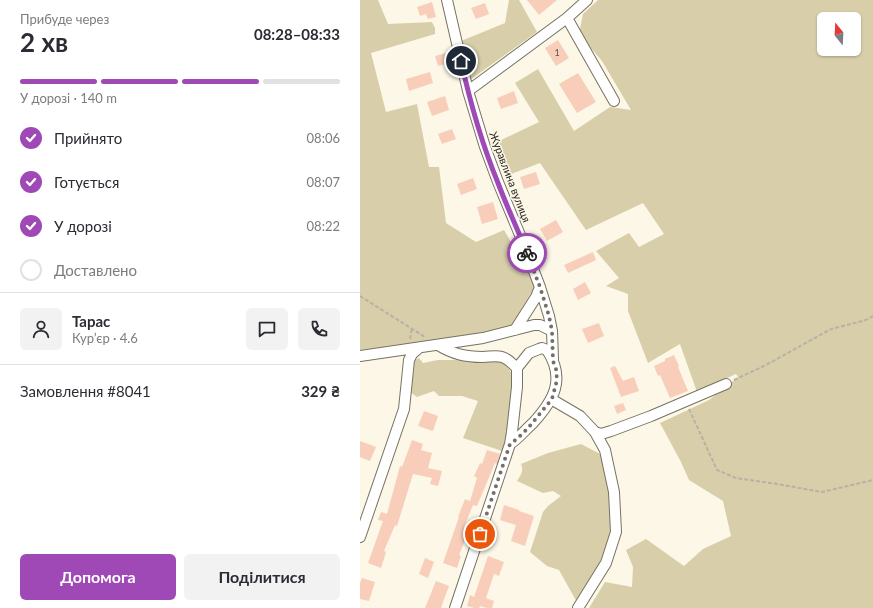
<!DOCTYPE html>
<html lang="uk">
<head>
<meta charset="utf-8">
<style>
	:root { --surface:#fff; --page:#f2f2f3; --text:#2b2b33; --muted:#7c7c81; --line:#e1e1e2; --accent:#9f49b6 }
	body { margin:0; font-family:Lato,sans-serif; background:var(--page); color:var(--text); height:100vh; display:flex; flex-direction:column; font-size:15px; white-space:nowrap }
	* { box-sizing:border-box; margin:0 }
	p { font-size:13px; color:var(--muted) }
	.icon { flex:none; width:22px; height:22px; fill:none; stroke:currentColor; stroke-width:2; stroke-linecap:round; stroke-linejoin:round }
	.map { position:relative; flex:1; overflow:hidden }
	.details { display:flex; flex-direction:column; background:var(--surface); width:360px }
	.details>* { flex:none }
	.needle { width:26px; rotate:342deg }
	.tools { position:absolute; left:457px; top:12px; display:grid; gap:8px }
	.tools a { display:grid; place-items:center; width:44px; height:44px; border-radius:6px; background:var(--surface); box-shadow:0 1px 3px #0004; font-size:20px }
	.pin { position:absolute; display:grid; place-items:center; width:34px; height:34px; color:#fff; margin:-17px; border:2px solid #fff; border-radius:50%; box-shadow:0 1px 4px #0007 }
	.courier { position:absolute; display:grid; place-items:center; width:40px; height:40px; margin:-20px; border:3px solid #9f49b6; border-radius:50%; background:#fff; color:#222; box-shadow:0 1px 5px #0007 }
	.head em { font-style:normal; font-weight:700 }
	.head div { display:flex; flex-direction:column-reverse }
	.head { display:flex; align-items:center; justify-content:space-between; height:68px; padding:0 20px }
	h1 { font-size:26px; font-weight:700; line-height:30px }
	.bar { display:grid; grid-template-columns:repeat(4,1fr); gap:6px 4px; align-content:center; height:48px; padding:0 20px }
	.bar i { height:5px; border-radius:3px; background:var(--line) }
	.bar .on { background:var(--accent) }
	.bar p { grid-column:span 4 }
	.line { display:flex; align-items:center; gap:10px; padding:0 20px; border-top:1px solid var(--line) }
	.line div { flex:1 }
	.round { display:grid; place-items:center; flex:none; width:42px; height:42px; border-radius:6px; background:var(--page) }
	ol { padding:0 20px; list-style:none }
	li { display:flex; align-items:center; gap:12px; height:44px }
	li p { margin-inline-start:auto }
	li .icon { padding:4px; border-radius:50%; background:var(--accent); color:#fff; stroke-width:4 }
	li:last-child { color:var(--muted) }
	li i { width:22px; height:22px; border:2px solid var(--line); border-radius:50% }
	.button { display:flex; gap:8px; margin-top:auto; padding:8px 20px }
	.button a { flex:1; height:46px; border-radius:6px; background:var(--accent); color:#fff; font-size:16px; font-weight:700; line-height:46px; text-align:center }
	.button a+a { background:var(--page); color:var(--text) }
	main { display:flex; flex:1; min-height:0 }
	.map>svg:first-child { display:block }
	.green { fill:#d8cfaa; fill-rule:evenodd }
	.building { fill:#f8cebb }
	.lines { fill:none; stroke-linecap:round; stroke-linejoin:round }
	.minor-casing { stroke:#767263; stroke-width:12 }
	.path { stroke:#b6b2a4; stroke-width:2; stroke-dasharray:4 2; stroke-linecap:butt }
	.minor { stroke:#fff; stroke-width:10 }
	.done { stroke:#747067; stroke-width:4; stroke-dasharray:0 7.2 }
	.route { stroke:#9f49b6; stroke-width:5 }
	.labels { text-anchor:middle; stroke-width:3; stroke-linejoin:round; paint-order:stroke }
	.number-label { font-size:9px; fill:#5e5248 }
	.street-label { font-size:11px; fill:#2a2822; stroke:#fcf7e6 }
</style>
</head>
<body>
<main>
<section class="details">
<div class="head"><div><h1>2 хв</h1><p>Прибуде через</p></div><em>08:28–08:33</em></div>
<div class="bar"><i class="on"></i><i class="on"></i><i class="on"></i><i></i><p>У дорозі · 140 m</p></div>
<ol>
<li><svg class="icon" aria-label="check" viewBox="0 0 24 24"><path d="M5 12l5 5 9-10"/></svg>Прийнято<p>08:06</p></li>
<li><svg class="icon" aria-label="check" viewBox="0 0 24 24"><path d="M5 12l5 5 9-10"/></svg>Готується<p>08:07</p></li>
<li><svg class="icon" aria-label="check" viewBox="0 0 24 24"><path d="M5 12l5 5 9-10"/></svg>У дорозі<p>08:22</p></li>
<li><i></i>Доставлено</li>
</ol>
<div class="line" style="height:72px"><a class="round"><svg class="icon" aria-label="person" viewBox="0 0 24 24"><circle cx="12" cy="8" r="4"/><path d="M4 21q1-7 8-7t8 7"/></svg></a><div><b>Тарас</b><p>Кур’єр · 4.6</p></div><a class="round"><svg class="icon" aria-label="chat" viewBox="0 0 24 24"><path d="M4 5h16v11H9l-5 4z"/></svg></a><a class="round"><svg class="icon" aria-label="phone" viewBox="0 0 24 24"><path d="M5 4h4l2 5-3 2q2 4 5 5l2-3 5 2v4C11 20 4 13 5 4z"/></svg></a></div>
<div class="line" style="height:52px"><div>Замовлення #8041</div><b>329 ₴</b></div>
<div class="button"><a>Допомога</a><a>Поділитися</a></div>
</section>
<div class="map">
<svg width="513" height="608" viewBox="0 0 513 608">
	<rect width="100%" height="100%" fill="#fcf7e6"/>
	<path class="green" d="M0,0H18L28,24L72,22L75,28V34L11,53L26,112L57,104L69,167H79L86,223L116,242L144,230L176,285L151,326L71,343L0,350Z
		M149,0H159L177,32L110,80L101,41L145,23Z
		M238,0H513V608H229L245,582L272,587L273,567L266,550L286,539L324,566L343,549L371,536L363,501L329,480L321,462L300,423L349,400L378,377L376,374L337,392L320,344L288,363L268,311V294L246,286L259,278L236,251L269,233L279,247L304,234L283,203L226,230L180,163L146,176L135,143L179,122L155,83L178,69L214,131L250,107L271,110L242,61L219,34L223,14ZM464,19H494V49H464Z
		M59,358L63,363L78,360H137C146,363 149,369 154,378L145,452L103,438L118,401L102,396H79L74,391L57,397L50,392L53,361Z
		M221,444L244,456L254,532L245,562L218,604L199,570L187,566L170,552L183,512L188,506L201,496L193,491L183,493L157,481C161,475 164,471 161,464L188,453Z"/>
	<path class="building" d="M167,0H197L179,15Z
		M72,2L76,17L68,19L66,14L60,16L57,7Z
		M125,3L129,14L116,19L111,8Z
		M198,40L209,58L196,66L185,48Z
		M89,52L92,62L78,66L75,56Z
		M70,72L73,83L49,91L46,79Z
		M218,73L236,102L217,113L199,84Z
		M154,91L158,103L141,109L137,98Z
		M85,96L89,110L72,116L67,102Z
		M92,129L96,139L82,144L78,134Z
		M176,172L180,184L164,189L160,177Z
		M113,178L117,189L101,195L97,184Z
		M133,202L138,219L122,224L117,207Z
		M196,220L203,232L187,241L180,229Z
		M233,252L236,260L208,273L204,265Z
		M225,282L231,293L218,300L213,289Z
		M239,323L244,336L228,343L222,329Z
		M314,355L319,366L318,367L328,391L310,398L300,375L298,376L294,366L305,361V359Z
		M255,366L263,381L274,377L279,391L261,397L250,368Z
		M263,403L266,410L257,414L254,406Z
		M64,411L78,416L73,431L58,426Z
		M52,440L63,444L61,450L72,453L68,468L82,471L78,486L70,484L72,478L53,474L37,526L35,525L24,551L26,552L21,568L8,563L23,521L18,520L21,512L27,514L40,466L42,467Z
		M0,441L16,447L10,461L0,457Z
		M127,450L140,454L137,464L135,463L125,487L117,506L113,505L104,527L110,528L99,555L101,556L97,568L83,563L99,517H98L105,499L110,501L117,478L114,476L120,463L122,464Z
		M144,505L159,510V511L174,516L165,546L151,541L156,525L140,520Z
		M128,556L144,562L139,576L134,574L126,598L134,601L132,608H127L120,606L119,608H114L107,606L110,595L114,597Z
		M65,558L74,562L68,578L59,574Z
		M2,578L15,582L9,601L0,599V583Z
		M76,581L89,586L83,602L81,608H65Z"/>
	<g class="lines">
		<g class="minor-casing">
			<path id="minor" d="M87,0L108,91L125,147L138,182L162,240L180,287L189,316L192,331L193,359
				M227,0L207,18L254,101
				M108,91L207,18
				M155,330L176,297L180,287
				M78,345C93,354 105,357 123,357C129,357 136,355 142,357C149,359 152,364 157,368
				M0,356L123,338L174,325H180L192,331
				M191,399L220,416L235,432L241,434L251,431L291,416L366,384
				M0,537L44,409L49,360L52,354L59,348
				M95,608L150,444L152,432L157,387V368L169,353L179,349L182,348L187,350C206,379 194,400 173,423C165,430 159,438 150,444
				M218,608L246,563L256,532L254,492L245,450L235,432"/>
		</g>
		<path class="path" d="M0,296L65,337
			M50,339L52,328
			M374,380L406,365L471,329L506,320L513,316
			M329,409L357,470L376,478L417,484L462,492L513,480"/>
		<use href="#minor" class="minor"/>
	</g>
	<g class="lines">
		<path class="done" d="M120,534L150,444L157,439L168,428L178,416L192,399L197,380L196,369L193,361L192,331L189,316L180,287L167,253"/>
		<path class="route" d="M101,61C110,102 122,144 138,183C147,207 158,230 167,253"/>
	</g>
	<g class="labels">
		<g class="number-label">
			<text x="197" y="56">1</text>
		</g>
		<g class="street-label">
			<text transform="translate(150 177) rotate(69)" y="4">Журавлина вулиця</text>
		</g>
	</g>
</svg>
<div class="tools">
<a><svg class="needle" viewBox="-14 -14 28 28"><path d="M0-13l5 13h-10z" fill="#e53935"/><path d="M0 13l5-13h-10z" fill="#7c7c81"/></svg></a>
</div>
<div class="pin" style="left:120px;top:534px;background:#ea580c"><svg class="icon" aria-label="bag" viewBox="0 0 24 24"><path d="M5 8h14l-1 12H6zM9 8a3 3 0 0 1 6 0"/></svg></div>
<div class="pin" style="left:101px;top:61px;background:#1f2937"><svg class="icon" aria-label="home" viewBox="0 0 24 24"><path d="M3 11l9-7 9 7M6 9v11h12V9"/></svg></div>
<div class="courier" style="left:167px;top:253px"><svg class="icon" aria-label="bike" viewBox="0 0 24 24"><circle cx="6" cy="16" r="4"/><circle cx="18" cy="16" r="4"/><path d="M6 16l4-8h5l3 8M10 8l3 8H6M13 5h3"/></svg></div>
</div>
</main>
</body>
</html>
